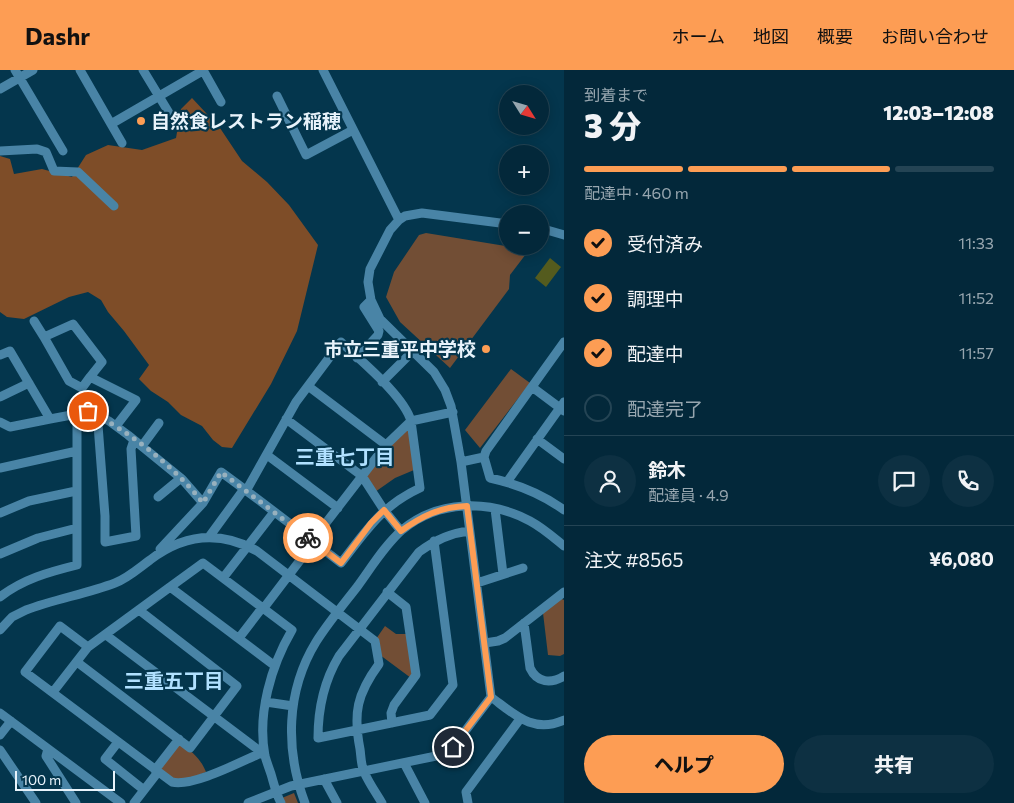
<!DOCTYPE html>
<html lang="ja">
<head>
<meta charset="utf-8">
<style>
	:root { --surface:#03283a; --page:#0d3042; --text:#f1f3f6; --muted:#97a6af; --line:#244454; --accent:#fd9d54 }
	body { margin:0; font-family:Commissioner,"Noto Sans JP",sans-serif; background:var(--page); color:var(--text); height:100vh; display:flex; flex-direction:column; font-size:19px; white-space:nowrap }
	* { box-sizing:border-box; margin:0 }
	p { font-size:16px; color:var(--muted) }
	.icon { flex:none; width:28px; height:28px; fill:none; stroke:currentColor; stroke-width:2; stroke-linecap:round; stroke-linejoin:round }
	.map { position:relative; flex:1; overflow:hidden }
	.drawer { display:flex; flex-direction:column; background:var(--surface); width:450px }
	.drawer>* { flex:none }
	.needle { width:32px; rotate:127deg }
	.tools { position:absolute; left:499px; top:15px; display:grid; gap:10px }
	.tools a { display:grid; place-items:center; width:50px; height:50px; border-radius:50%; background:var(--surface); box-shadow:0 2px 12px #0003,0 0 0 1px var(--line); font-size:25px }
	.scale { position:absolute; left:15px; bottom:12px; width:100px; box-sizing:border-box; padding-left:5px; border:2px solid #e8f3fb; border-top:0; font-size:14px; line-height:18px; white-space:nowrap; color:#e8f3fb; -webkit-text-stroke:4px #04364d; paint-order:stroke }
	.pin { position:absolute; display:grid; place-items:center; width:42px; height:42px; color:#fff; margin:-21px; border:2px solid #fff; border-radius:50%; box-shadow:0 1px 5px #0007 }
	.courier { position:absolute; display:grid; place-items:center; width:50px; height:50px; margin:-25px; border:4px solid #fd9d54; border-radius:50%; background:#fff; color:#222; box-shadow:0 1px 6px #0007 }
	.summary em { font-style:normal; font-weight:800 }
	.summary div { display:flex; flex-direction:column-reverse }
	.summary { display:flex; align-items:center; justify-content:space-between; height:85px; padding:0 20px }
	h1 { font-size:32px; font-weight:800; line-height:38px }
	.bar { display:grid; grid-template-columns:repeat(4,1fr); gap:8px 5px; align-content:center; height:60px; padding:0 20px }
	.bar i { height:6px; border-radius:4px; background:var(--line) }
	.bar .current { background:var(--accent) }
	.bar p { grid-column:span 4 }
	.line { display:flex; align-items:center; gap:12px; padding:0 20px; border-top:1px solid var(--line) }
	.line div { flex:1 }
	.round { display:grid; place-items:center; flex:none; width:52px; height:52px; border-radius:26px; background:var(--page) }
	ol { padding:0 20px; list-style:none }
	li { display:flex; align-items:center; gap:15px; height:55px }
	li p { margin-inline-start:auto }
	li .icon { padding:5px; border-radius:50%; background:var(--accent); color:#111; stroke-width:4 }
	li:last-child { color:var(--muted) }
	li i { width:28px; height:28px; border:2px solid var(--line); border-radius:50% }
	.primary-button { display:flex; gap:10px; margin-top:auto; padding:10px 20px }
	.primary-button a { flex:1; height:58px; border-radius:30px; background:var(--accent); color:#111; font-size:20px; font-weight:800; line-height:58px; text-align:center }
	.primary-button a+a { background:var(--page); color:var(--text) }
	header { display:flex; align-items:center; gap:30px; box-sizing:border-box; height:70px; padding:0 25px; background:var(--accent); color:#111 }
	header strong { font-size:24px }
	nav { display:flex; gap:28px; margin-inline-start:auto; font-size:18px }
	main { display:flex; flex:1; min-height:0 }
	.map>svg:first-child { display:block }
	.green { fill:#724e35 }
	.forest { fill:#7e4d28 }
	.water { fill:#545b1e }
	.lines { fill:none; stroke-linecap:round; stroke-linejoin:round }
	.minor { stroke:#4984a6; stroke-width:9 }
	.done { stroke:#98b1be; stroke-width:5; stroke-dasharray:0 9 }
	.route { stroke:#fd9d54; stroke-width:6 }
	.poi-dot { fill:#fd9d54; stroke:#04364d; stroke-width:2 }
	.labels { text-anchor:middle; stroke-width:4.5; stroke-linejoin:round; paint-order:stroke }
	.poi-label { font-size:19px; font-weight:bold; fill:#e8f3fb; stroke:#04364d; text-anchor:start }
	.neighbourhood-label { font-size:20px; font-weight:bold; fill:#b1e1ff; stroke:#04364d }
</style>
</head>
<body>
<header>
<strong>Dashr</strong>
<nav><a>ホーム</a><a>地図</a><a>概要</a><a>お問い合わせ</a></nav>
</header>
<main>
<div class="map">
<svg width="564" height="733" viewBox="0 0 564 733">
	<rect width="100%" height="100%" fill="#04364d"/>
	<path class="green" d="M426,163L529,180L510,205L509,219L450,298L400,252L386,227L394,202L419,165Z
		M511,299L530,313L480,378L465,360Z
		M406,360L409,361L414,400L395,408L375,422L366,409L367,406L389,377Z
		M560,528L564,530V584L560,586L548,585L543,543Z
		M385,556L396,564H407L413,602L411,608L380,585L376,569Z
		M178,674H182C193,683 201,689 206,702L191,708L174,710L161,701L160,697Z
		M294,723L298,733H285L282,728Z"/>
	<path class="forest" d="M192,28L220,58L242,91L267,112L289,135L318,175L297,261L271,314L232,378L222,377L213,370L202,356L181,345L168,332L151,321L139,309L149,295L124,261L108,242L101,230L88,222L69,227L24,249L7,247L0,242V86L10,89L14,104L42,99L72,107L86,85L108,75L142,80L176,68L181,39Z"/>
	<path class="water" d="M550,188L561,197L546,217L535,208Z"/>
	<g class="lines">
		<path class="minor" d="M15,0L63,81
			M80,0L111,54L204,0
			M143,0L174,51
			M203,0L221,32
			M323,0L399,150
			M0,19L33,0
			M277,26L306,85L353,60
			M111,54L122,73
			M0,81L37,79L46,82L54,101L78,102L114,136
			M540,158L564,165
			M34,251L44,267
			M564,272L486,381L484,387L490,408C517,414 541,423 564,440
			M0,285L10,281L50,349L77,344
			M357,288L378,265L379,261L364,237L371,230
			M90,307L82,318L69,311L44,267L73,254L102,292L90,307L136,330L116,356
			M382,312L413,281
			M308,316L386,375
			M532,317L564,341
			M0,327L29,313
			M102,347L98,355L105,446V472L136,466L131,379L134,370
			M286,349L362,406L384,440L401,461
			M0,352L10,357L50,349
			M537,369L564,389
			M142,376L159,353
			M267,385L338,438
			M461,392L484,387
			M0,398L77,381
			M507,412L564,332
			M158,427L181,408
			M203,433L221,402C261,431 301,462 341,493C366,461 381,436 420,418L411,351C404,326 361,291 341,272L296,332L246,421
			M495,439L503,504
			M0,443L29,431L76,421
			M209,467L244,419
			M312,471L386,375L411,351L453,342
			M434,471L453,615L430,645L318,668C318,638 324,611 339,586L419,482C435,470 450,463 469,461
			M0,484L38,468L77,458
			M223,508L274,442
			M477,513L523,498
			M170,517L203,493L292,560C271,596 257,644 265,686C267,693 269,698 271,704C274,714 276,724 281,733
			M387,522L406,537L416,605L394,635L391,643L392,653
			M0,527C23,509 49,502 77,495V336L109,351L128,365L182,409L203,433L160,479
			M263,539L314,472
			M524,553L530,598C537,613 551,614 564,606
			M0,560L12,547L26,540C55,529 86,524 115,513C128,508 139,498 150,490C184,464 219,460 257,481L375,571L379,594C357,624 353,643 360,679C361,686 361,695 364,702C369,713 376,723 382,733
			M106,565L265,685
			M239,568L262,538
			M485,573L498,571L505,568L564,522
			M88,577L60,556L25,602L172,712C193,717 240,692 261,683
			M77,592L190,678L237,616L139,540
			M53,622L88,577L170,517L275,596
			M491,627C514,644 533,664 564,650
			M266,632L293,636
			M0,643L121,733
			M0,665L11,651
			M118,672L105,689L144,720
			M48,679L46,686L76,733
			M0,680L36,733
			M404,693L425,733
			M155,700L179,669
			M324,709L337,733
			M134,733L158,702
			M248,733L291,716L441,685L453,677L491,627L461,392L451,336L445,320L434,302L380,249L371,230L368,212L370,199L390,160L399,150L405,146L422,143L508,154
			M305,733C285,680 286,621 316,572C328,553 343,535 357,517C371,498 384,476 402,460C438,430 489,429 530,451C543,458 553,467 564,476
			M468,733L466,722L520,649"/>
	</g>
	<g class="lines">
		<path class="done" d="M88,341C128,360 176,398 203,433L221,402L308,468"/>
		<path class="route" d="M308,468L341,493L371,453L384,440L401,461C422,446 440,437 467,436L491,627L453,677"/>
	</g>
	<g class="poi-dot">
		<circle cx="141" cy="51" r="5"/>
		<circle cx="486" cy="279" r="5"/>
	</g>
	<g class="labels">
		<g class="poi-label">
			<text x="151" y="58">自然食レストラン稲穂</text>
			<text x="476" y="286" text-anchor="end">市立三重平中学校</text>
		</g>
		<g class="neighbourhood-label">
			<text x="345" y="394">三重七丁目</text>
			<text x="174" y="618">三重五丁目</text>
		</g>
	</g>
</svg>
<div class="tools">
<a><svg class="needle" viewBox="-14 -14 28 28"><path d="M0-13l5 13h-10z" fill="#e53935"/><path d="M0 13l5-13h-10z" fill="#97a6af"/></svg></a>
<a>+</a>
<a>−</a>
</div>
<div class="scale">100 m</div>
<div class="pin" style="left:88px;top:341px;background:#ea580c"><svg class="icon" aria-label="bag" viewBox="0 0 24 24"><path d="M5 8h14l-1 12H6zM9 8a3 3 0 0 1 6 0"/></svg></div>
<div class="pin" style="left:453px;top:677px;background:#1f2937"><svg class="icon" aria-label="home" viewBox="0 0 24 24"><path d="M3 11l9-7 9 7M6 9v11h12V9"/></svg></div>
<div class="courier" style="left:308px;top:468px"><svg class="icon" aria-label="bike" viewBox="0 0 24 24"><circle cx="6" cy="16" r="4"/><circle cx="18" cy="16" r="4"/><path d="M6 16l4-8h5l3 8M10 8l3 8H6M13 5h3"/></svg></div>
</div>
<section class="drawer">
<div class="summary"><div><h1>3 分</h1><p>到着まで</p></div><em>12:03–12:08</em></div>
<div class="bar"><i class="current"></i><i class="current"></i><i class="current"></i><i></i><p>配達中 · 460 m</p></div>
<ol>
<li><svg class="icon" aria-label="check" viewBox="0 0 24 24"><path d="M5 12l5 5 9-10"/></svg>受付済み<p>11:33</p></li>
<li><svg class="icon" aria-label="check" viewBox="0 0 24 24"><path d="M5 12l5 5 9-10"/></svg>調理中<p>11:52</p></li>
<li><svg class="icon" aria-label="check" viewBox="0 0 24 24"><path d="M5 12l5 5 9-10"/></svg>配達中<p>11:57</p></li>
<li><i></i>配達完了</li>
</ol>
<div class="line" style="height:90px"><a class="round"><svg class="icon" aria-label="person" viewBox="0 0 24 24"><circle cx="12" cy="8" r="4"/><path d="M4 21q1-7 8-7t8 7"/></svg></a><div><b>鈴木</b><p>配達員 · 4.9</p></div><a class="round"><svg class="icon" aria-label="chat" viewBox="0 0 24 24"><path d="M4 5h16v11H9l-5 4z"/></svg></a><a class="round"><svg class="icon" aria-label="phone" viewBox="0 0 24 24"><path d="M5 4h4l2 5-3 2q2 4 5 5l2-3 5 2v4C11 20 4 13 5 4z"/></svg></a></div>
<div class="line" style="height:65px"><div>注文 #8565</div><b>¥6,080</b></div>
<div class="primary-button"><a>ヘルプ</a><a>共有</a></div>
</section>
</main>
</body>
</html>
